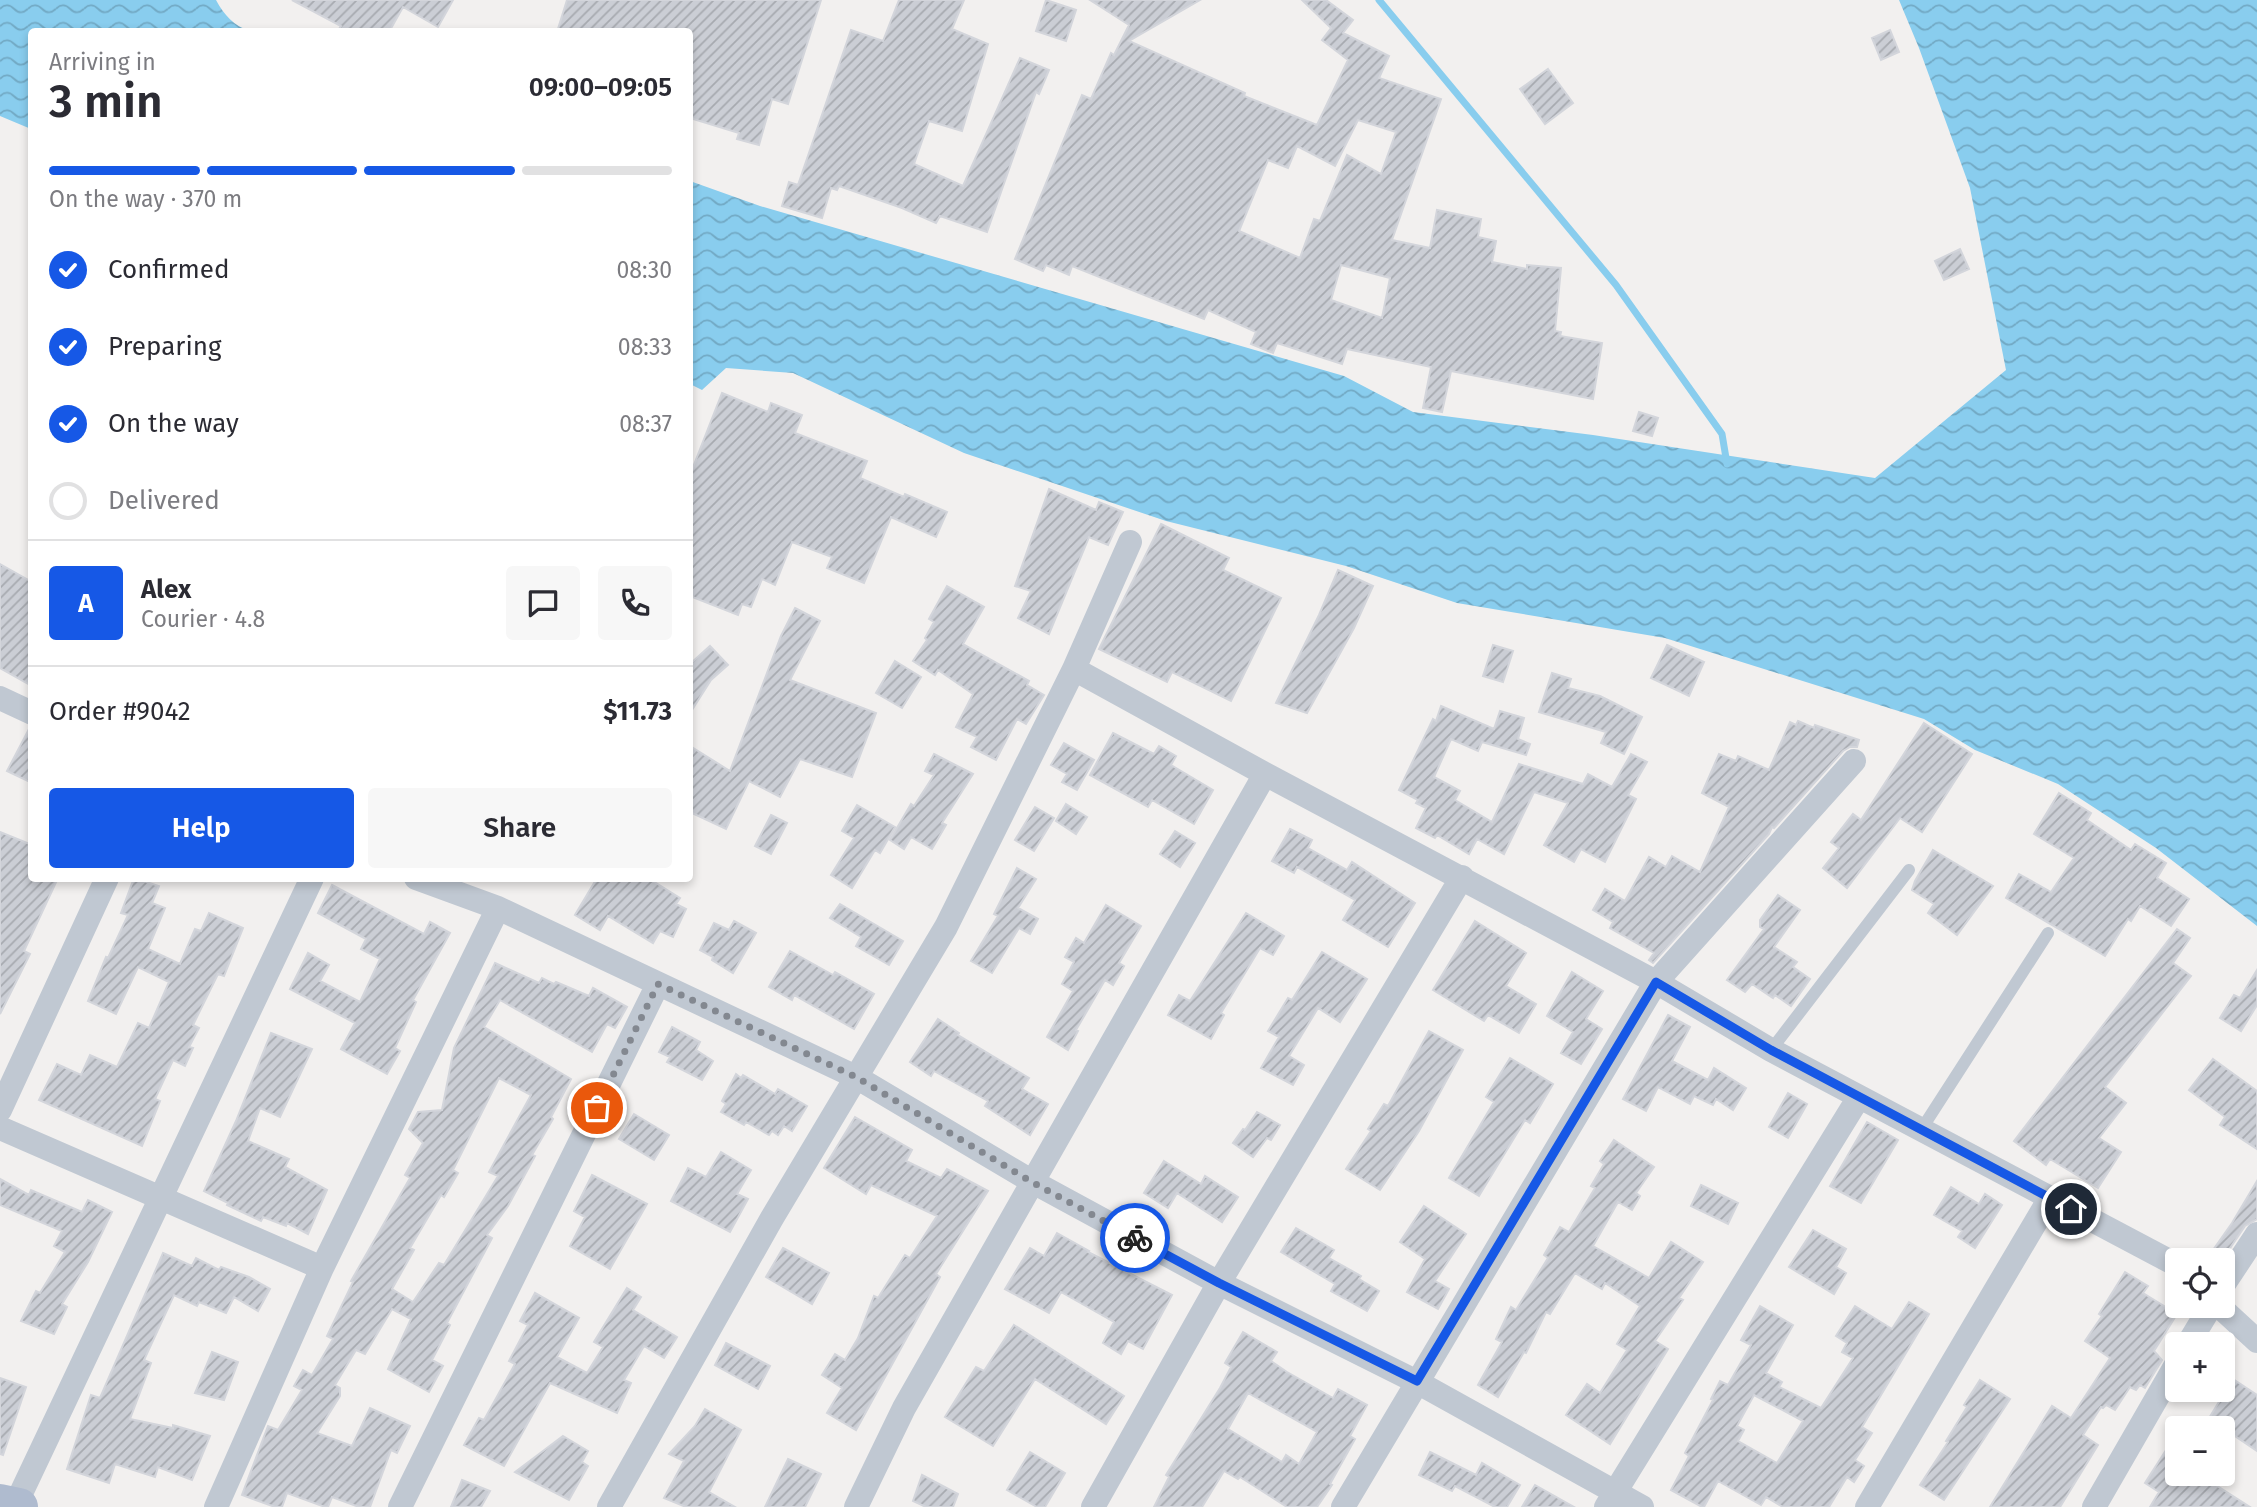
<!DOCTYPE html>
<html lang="en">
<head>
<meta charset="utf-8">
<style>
	:root { --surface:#fff; --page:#f7f7f7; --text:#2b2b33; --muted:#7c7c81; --line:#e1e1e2; --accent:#1658e6 }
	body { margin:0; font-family:"Fira Sans",sans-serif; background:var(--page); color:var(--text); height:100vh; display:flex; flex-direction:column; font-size:26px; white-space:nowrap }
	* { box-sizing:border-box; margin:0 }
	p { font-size:23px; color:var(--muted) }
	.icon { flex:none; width:38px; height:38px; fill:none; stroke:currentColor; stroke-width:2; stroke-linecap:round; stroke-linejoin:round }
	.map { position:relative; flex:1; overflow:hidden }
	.sheet { position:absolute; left:28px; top:28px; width:665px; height:854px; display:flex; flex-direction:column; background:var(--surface); border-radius:7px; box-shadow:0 4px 10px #0003 }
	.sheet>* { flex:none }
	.controls { position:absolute; left:2165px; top:1248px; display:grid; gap:14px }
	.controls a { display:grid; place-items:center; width:70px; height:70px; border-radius:7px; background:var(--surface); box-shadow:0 4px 10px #0003; font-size:35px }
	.pin { position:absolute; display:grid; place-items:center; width:60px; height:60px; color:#fff; margin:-30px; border:4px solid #fff; border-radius:50%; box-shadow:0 2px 7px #0007 }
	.courier { position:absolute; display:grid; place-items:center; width:70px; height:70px; margin:-35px; border:5px solid #1658e6; border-radius:50%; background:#fff; color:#222; box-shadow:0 2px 9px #0007 }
	.summary em { font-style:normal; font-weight:600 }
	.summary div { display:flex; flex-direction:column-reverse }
	.summary { display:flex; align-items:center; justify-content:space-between; height:119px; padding:0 21px }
	h1 { font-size:46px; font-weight:600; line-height:52px }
	.bar { display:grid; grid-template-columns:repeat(4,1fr); gap:10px 7px; align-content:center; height:84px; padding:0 21px }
	.bar i { height:9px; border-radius:5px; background:var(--line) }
	.bar .selected { background:var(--accent) }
	.bar p { grid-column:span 4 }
	.line { display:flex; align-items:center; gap:18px; padding:0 21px; border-top:2px solid var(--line) }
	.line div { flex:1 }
	.round { display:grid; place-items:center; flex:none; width:74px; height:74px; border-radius:7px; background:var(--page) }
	ol { padding:0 21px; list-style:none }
	li { display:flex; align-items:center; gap:21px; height:77px }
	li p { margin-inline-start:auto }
	li .icon { padding:7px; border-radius:50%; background:var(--accent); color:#fff; stroke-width:4 }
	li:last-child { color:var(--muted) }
	li i { width:38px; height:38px; border:4px solid var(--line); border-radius:50% }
	.button { display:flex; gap:14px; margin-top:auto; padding:14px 21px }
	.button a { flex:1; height:80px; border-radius:7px; background:var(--accent); color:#fff; font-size:28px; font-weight:600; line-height:80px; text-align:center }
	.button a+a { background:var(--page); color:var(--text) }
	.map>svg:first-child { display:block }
	.water { fill:url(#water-waves) }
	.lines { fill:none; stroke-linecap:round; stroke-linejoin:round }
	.stream { stroke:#89cdee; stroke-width:7 }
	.building { fill:url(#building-hatch); stroke:#d3d5db; stroke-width:2; fill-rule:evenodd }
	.lane { stroke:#c0c8d2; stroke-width:12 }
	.street { stroke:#c0c8d2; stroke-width:24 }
	.primary { stroke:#afbbcf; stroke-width:38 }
	.done { stroke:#838890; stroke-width:7; stroke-dasharray:0 12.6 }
	.route { stroke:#1658e6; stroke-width:9 }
</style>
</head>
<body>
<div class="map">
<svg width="2257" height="1507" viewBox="0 0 2257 1507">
	<defs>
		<pattern id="water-waves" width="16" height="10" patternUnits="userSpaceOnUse" patternTransform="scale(1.75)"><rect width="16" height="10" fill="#89cdee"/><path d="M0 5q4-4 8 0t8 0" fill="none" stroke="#72a9c4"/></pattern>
		<pattern id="building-hatch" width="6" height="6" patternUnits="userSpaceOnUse" patternTransform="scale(1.75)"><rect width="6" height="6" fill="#cbced5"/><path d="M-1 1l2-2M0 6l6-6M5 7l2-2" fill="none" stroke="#a7aab0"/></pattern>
	</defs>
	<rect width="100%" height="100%" fill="#f2f0ef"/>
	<path class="water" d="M0,0H216C224,15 234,26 250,31L32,32L31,129L0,116Z
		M1899,0H2257V926L2156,848L2058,784L1975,750L1924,719L1665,638L1457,603L1346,566L1166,521L964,453L793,373L726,368L702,390L690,384V181L760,206L1344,376L1413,412L1593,435L1875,478L2006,370L1970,188L1919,48Z"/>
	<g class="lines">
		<path class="stream" d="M1379,0L1616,285L1722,434L1727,464"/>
	</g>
	<path class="building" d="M292,0H453L438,27L403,7L389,32H337L341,26Z
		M567,0H821L788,104L772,99L759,145L737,139L739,133L690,118V32H557Z
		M899,0H964L952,29L988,44L962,131L929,121L914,164L963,186L1020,58L1049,70L1039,94L1036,92L987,232L940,216L936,223L902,208L839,186L837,190L831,188L822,218L782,206L789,182L798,185L851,30L883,41Z
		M1046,0L1076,10L1066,41L1036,31Z
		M1090,0H1200L1129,41L1245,93L1244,96L1317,125L1348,60L1322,40L1331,28L1302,0H1326L1353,20L1343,33L1389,56L1379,78L1441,99L1392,240L1430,248L1437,210L1481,219L1478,237L1496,241L1492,262L1527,269V265L1561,268L1555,331L1561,332L1560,336L1602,343L1593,399L1451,371L1442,412L1423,408L1431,367L1347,349L1342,364L1277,343L1273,353L1251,344L1256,332L1208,310L1204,319L1072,266L1069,275L1046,265L1043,271L1015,259L1082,95L1091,99L1111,53L1114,55L1129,25ZM1358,120L1396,132L1381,174L1347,155L1320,221L1314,219L1300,258L1239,231L1268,160L1288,168L1297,146L1335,166ZM1341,265L1390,278L1382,318L1331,300Z
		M1890,30L1899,52L1881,60L1872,38Z
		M1548,69L1573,103L1545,124L1520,89Z
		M1960,249L1969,269L1944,280L1935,261Z
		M722,393L768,412L771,403L802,415L795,433L867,461L860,478L904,497L905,494L947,512L936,537L891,517L864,583L827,568L832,557L792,542L775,585L762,579L751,607L742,604L738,615L690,596V475Z
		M1639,412L1658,418L1652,436L1633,431Z
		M1049,489L1096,510L1099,502L1123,512L1108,545L1089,537L1049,634L1018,618L1031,591L1015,586Z
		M1161,524L1229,558L1223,570L1281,598L1231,701L1172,672L1167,682L1099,649Z
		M0,564L32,582V686L0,668Z
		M1338,570L1373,586L1354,628L1307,713L1276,703L1319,615Z
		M947,586L984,607L963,644L1029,681L1027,685L1044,695L1026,724L1017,719L996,760L971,747L977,737L956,727L973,694L938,670L935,675L913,661L927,640L925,638L934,622L929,619Z
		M795,608L820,621L790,680L876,713L852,777L800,759L780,797L749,781L726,829L690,812V746L730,771L781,636Z
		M1493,645L1513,651L1503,682L1483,676Z
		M1667,645L1704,662L1689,696L1651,678Z
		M710,646L728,665L711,680L690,713V664Z
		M895,661L921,677L902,708L876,693Z
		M1552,673L1571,679L1568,688L1600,696L1642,717L1624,754L1601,743L1606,732L1539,712Z
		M1441,706L1494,729L1500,711L1524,718L1518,739L1530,744L1526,755L1482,742L1478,751L1451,739L1434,777L1460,791L1455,800L1492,822L1519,764L1583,784L1588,774L1612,787L1631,754L1647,762L1628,795L1636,799L1605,862L1581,849L1574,862L1544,845L1568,803L1534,792L1504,854L1477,839L1469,854L1437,835L1435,838L1416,828L1426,808L1416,803L1418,800L1399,790L1433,719L1436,721Z
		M1798,721L1814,728L1815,725L1859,740L1857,747H1850L1843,751L1774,828L1772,827L1769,834L1653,963L1649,960L1654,953L1610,928L1613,922L1593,910L1605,889L1625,901L1649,857L1666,867L1672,856L1700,872L1729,807L1702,793L1719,754L1736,761L1738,756L1769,770L1790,722L1796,725Z
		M1924,723L1972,754L1922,832L1900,818L1847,888L1823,868L1839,848L1831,842L1853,814L1861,820Z
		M30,727L32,728V783L7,771Z
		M1113,733L1154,754L1159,746L1176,756L1171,765L1213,790L1194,824L1152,800L1148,807L1090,775Z
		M1064,743L1094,760L1077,790L1062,782L1067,774L1051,765Z
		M934,754L973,774L942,823L946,825L932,849L911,837L904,849L890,840L911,804L914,806L934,775L925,771Z
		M2059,793L2091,813L2087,820L2131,850L2135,844L2166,863L2157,878L2189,899L2171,926L2140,906L2131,921L2128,919L2105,956L2006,898L2019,874L2051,892L2074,858L2034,834Z
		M1066,804L1087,817L1076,834L1056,821Z
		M857,805L895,827L880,853L875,850L852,888L831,875L854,838L842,831Z
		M1035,807L1054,818L1034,851L1015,840Z
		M771,815L787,823L771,854L755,846Z
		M1290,829L1312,840L1308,848L1347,870L1352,862L1415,903L1388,947L1343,920L1355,900L1297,867L1294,873L1272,861Z
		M1175,831L1195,843L1180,867L1160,854Z
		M0,832L32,845V878H58L24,951L30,954L0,1014Z
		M1933,850L1993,886L1957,935L1928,913L1934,904L1912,890L1915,881Z
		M1017,868L1036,879L1018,908L1038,919L1030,934L1019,928L992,973L971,961L998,916L994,914Z
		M134,878L159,886L152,903L165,908L148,949L180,964L195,929L201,931L209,913L243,928L224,976L218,974L193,1025L199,1028L189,1047L193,1048L185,1066L173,1060L155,1099L160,1101L142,1146L39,1100L57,1064L81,1075L90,1055L117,1067L138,1023L149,1028L169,982L138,967L116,1014L88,1001L106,957L108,958L128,915L121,913Z
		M597,878H648L680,898L676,904L686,909L673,937L660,931L653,943L608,916L600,930L575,915Z
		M332,885L424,934L430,922L450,933L413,1000L416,1002L395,1048L400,1051L387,1074L341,1049L355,1023L290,989L308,953L329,965L320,981L360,1002L380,959L361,949L366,939L318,913Z
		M1778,895L1800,910L1774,947L1797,962L1793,967L1810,979L1791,1006L1775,995L1773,998L1752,984L1745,992L1727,980L1764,929L1760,927V920Z
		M840,904L903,941L889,965L856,946L861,937L830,918Z
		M1106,905L1141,926L1119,963L1124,966L1113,985L1105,980L1076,1030L1078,1031L1068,1050L1047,1037L1073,991L1062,984L1074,962L1065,957L1076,938L1084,943Z
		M1246,913L1284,936L1273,955L1260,948L1221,1013L1224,1015L1211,1039L1168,1015L1179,995L1190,1001Z
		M734,921L756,933L733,973L712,960L713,957L700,950L714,923L729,930Z
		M1475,921L1526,953L1506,986L1536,1004L1519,1033L1488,1015L1484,1021L1433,990Z
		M2177,929L2190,938L2173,963L2191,976L2105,1087L2126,1103L2099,1138L2121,1152L2098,1188L2050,1159L2046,1165L2014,1141Z
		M790,951L833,975L835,972L874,994L854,1029L794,995L792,1000L769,987Z
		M1322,952L1367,979L1340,1022L1318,1008L1289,1056L1304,1065L1293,1085L1261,1068L1279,1037L1268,1031L1288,998L1292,1000Z
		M495,963L539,983L542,978L554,984L556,982L589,996L593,988L627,1007L615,1028L607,1024L592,1052L500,1000L484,1027L571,1079L551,1117L553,1119L532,1155L535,1156L508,1206L487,1235L492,1238L447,1323L450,1325L432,1360L443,1366L429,1392L388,1369L411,1319L392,1309L365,1354L356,1350L335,1385L340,1388V1396L317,1433L352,1446L370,1408L410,1426L397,1453L391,1450L370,1507H359L332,1497L328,1507H325L287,1493L282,1507H275L242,1495L268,1426L278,1430L302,1390L294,1386L303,1370L312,1375L333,1339L327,1336L353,1282L351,1281L410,1178L405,1175L423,1143L409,1129L418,1112L442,1110L454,1048ZM499,1078L531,1095L489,1172L498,1176L444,1265L439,1263L413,1302L392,1289L414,1250L410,1248L441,1195L444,1197L458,1173L453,1170Z
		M2257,970V1005L2241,1031L2220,1018L2234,995L2240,998Z
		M1572,972L1603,991L1586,1019L1602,1029L1581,1064L1561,1053L1573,1032L1547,1016Z
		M1668,1015L1690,1027L1672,1061L1708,1080L1714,1068L1746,1088L1733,1110L1716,1099L1713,1105L1694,1096L1690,1104L1658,1087L1646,1111L1623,1099Z
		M938,1019L959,1033L958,1035L1029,1078L1022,1089L1048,1104L1030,1135L985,1106L988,1101L934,1071L931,1076L910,1062Z
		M672,1027L700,1042L696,1050L713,1061L702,1080L667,1062L670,1057L659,1052Z
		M1429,1031L1463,1050L1419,1131L1380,1190L1346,1169L1371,1131L1368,1129L1384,1104L1388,1106Z
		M271,1033L312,1049L280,1117L260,1108L248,1141L289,1159L285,1167L327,1190L308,1234L287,1223L286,1226L263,1217L261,1221L227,1205L228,1203L204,1191L236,1121Z
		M1510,1058L1553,1084L1530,1123L1525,1120L1479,1196L1449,1178L1494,1102L1486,1097Z
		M2213,1059L2257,1091V1149L2220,1125L2225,1117L2189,1090Z
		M736,1074L741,1078L743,1075L775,1094L778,1089L807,1106L792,1131L784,1126L778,1135L772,1131L769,1135L746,1122L744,1125L721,1112L726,1104L722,1101Z
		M1788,1093L1807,1104L1788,1138L1769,1127Z
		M1257,1112L1280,1125L1271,1140L1267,1138L1253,1157L1233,1143L1243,1129L1245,1130Z
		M634,1114L669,1135L654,1160L619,1139Z
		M855,1117L912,1150L906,1161L941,1178L947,1169L988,1191L936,1274L940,1277L856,1430L827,1413L842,1388L822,1375L835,1354L845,1360L858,1338L874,1296L878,1298L905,1255L910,1258L937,1216L871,1185L866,1194L824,1168Z
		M1867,1122L1898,1140L1861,1203L1830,1186Z
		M1614,1140L1654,1167L1636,1193L1640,1196L1632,1210L1618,1202L1593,1246L1649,1278L1671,1242L1703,1262L1679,1298L1683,1300L1655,1341L1668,1349L1610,1444L1566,1415L1587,1384L1600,1393L1627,1350L1617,1344L1640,1306L1605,1283L1602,1289L1575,1273L1550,1314L1546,1312L1526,1353L1524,1352L1498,1397L1478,1385L1502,1342L1496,1339L1511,1307L1516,1310L1548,1258L1544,1255L1560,1227L1569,1232L1595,1188L1591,1186L1604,1164L1600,1161Z
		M721,1152L751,1170L737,1194L748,1199L730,1232L671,1201L688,1168L706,1177Z
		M1164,1161L1201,1184L1205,1176L1238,1197L1222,1222L1177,1193L1168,1208L1144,1193Z
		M592,1175L647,1204L610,1269L570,1246L585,1217L574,1211Z
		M0,1179L29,1195L31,1190L82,1212L88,1200L112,1212L88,1262L62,1304L67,1307L54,1334L21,1321L36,1291L40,1293L65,1252L54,1246L62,1231L0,1205Z
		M2257,1181V1219L2245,1226L2222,1260H2206L2232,1223Z
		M1701,1185L1738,1203L1728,1224L1691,1206Z
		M1951,1187L1979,1204L1985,1194L2002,1205L1975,1248L1958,1237L1962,1231L1934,1215Z
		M1424,1206L1466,1234L1435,1281L1449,1289L1438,1309L1407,1292L1425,1259L1400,1242Z
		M1296,1228L1334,1250L1329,1258L1361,1276L1359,1279L1379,1291L1367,1311L1331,1291L1335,1284L1281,1252Z
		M1813,1230L1846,1249L1836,1267L1846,1273L1834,1294L1789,1267Z
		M1057,1233L1089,1251L1088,1252L1172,1295L1143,1349L1128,1341L1121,1354L1103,1343L1114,1322L1061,1292L1049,1313L1005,1289L1030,1248L1044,1256Z
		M783,1248L829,1273L812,1304L766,1277Z
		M163,1253L192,1266L196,1258L219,1270L221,1267L249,1277L270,1289L258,1311L234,1297L226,1313L199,1302L197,1306L174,1295L144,1360L151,1363L130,1419L173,1428V1425L210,1436L192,1480L158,1467L155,1477L115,1464L109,1483L67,1469L91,1395L100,1398Z
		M2125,1272L2148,1286L2143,1293L2177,1314L2154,1351L2162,1360L2145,1388L2140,1385L2136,1390L2130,1387L2115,1410L2106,1405L2103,1408L2101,1407L2083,1435L2098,1445L2060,1507H1990L2052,1406L2071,1418L2110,1358L2085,1341L2102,1316L2099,1314Z
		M627,1288L641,1297L633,1310L677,1337L664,1358L644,1346L624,1380L631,1383L617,1413L550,1383L504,1466L464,1445L479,1418L484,1420L515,1364L509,1361L528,1325L520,1321L535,1293L579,1318L557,1357L587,1373L603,1347L594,1342Z
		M1909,1302L1929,1314L1862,1427L1872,1433L1855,1460L1864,1466L1854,1482L1847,1477L1829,1507H1783L1766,1497L1761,1505L1718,1481L1704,1507H1702L1671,1490L1689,1456L1685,1453L1713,1400L1711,1399L1720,1381L1728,1385L1751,1345L1741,1340L1760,1306L1793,1325L1766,1373L1782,1382L1779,1387L1821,1408L1853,1358L1842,1352L1847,1343L1836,1336L1855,1306L1892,1329ZM1754,1395L1803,1421L1777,1463L1738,1441L1744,1430L1737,1426Z
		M1014,1325L1124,1396L1106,1424L1035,1379L993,1446L945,1417L976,1367L984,1371Z
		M1243,1332L1277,1352L1271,1361L1287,1372L1333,1398L1338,1389L1367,1405L1350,1436L1355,1439L1330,1484L1332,1485L1317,1507H1287L1240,1477L1238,1479L1224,1471L1202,1507H1154L1169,1477L1166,1475L1220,1388L1231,1367L1225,1363ZM1248,1393L1317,1432L1299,1464L1286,1455L1282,1462L1228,1429Z
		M726,1343L770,1366L758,1389L715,1365Z
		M212,1352L238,1362L224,1400L195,1393Z
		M0,1378L26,1387L3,1455L0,1454Z
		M2233,1379L2257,1395V1451L2223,1428H2203Z
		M1980,1380L2010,1399L1944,1500L1920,1485L1948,1442L1946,1441L1967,1407L1964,1405Z
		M705,1409L741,1430L709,1492L735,1507H686L664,1498L684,1461L669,1454L695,1426Z
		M2177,1433V1474H2212L2208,1480L2250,1507H2150L2159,1492L2145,1483Z
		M563,1436L588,1451L582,1462L588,1466L569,1500L515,1472Z
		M1030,1452L1065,1473L1045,1507H1037L1007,1490Z
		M1430,1452L1476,1475L1482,1463L1520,1485L1507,1507H1495L1455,1486L1452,1491L1419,1475Z
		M788,1459L821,1474L805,1507H765Z
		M922,1475L958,1494L953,1507H926L913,1501Z
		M462,1480L490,1491L481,1507H451Z
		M1535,1485L1574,1507H1522Z"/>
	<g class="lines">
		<path class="lane" d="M1771,1050L1909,870
			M1921,1130L2048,933"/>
		<path class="street" d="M1074,669L1265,774L1656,982L1771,1050L2177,1265
			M0,698L32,713
			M416,878L498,908L856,1077L1033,1182L1219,1283L1417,1382L1642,1507
			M0,1110L107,878
			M0,1128L322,1268
			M2222,1287L2257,1234
			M2219,1306L2257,1341
			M2188,1344L2211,1306
			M15,1506L312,878
			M216,1507L322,1268L498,908
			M400,1507L658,984
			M609,1507L772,1218L946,927L1074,669L1130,542
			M856,1507L904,1408L1265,774
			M1093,1507L1219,1283L1462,877
			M1343,1507L1656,982L1854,761
			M1606,1507L1859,1097
			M1867,1507L2050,1198
			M2094,1507L2177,1363"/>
		<path class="primary" d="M0,1503L19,1507"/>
	</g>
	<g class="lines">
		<path class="done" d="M597,1108L658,984L856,1077L1032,1182L1135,1238"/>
		<path class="route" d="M1135,1238L1219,1283L1417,1381L1656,982L1771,1050L2071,1209"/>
	</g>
</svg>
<div class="controls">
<a><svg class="icon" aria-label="locate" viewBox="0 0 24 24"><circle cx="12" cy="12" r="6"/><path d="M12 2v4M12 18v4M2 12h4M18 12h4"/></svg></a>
<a>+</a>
<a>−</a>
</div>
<div class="pin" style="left:597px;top:1108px;background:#ea580c"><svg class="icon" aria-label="bag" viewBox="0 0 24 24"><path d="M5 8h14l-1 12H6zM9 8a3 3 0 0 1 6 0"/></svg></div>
<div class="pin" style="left:2071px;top:1209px;background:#1f2937"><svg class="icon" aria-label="home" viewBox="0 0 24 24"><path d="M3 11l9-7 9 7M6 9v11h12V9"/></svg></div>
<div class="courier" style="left:1135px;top:1238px"><svg class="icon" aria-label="bike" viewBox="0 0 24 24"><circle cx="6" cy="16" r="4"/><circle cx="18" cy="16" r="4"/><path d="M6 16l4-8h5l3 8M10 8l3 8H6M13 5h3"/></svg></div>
<section class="sheet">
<div class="summary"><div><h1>3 min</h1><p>Arriving in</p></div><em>09:00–09:05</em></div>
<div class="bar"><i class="selected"></i><i class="selected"></i><i class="selected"></i><i></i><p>On the way · 370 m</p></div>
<ol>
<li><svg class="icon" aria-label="check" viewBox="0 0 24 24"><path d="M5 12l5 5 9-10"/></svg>Confirmed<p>08:30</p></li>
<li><svg class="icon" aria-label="check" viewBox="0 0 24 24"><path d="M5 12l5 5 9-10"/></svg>Preparing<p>08:33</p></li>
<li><svg class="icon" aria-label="check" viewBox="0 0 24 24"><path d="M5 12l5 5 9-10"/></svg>On the way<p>08:37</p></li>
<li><i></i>Delivered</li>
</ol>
<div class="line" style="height:126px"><b class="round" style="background:var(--accent);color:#fff">A</b><div><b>Alex</b><p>Courier · 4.8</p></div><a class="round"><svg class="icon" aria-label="chat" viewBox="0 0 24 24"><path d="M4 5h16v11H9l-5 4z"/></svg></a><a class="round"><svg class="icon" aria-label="phone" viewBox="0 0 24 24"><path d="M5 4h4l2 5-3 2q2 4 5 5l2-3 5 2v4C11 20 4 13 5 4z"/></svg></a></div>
<div class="line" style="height:91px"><div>Order #9042</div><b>$11.73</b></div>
<div class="button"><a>Help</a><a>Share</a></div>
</section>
</div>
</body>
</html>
